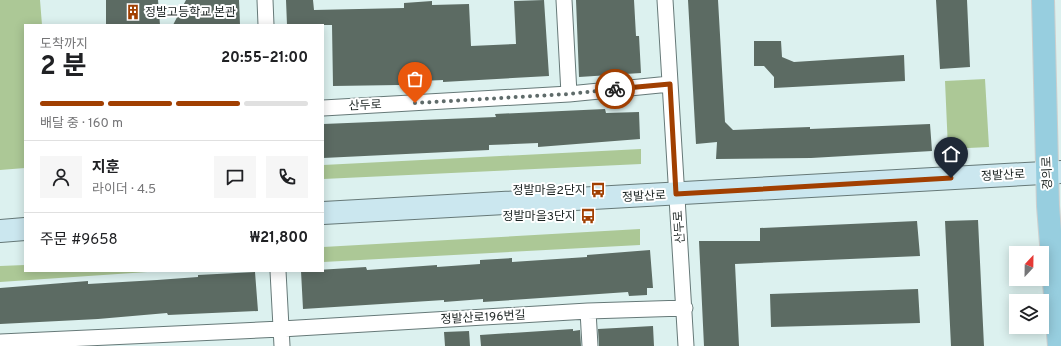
<!DOCTYPE html>
<html lang="ko">
<head>
<meta charset="utf-8">
<style>
	:root { --surface:#fff; --page:#f6f6f6; --text:#202124; --muted:#757577; --line:#e0e0e0; --accent:#a13f01 }
	body { margin:0; font-family:Overpass,"Noto Sans KR",sans-serif; background:var(--page); color:var(--text); height:100vh; display:flex; flex-direction:column; font-size:15px; white-space:nowrap }
	* { box-sizing:border-box; margin:0 }
	p { font-size:13px; color:var(--muted) }
	.icon { flex:none; width:22px; height:22px; fill:none; stroke:currentColor; stroke-width:2; stroke-linecap:round; stroke-linejoin:round }
	.map { position:relative; flex:1; overflow:hidden }
	.sheet { position:absolute; left:24px; top:24px; width:300px; height:248px; display:flex; flex-direction:column; background:var(--surface); border-radius:0px; box-shadow:0 2px 10px #0003 }
	.sheet>* { flex:none }
	.needle { width:26px; rotate:22deg }
	.tools { position:absolute; left:1009px; top:246px; display:grid; gap:8px }
	.tools a { display:grid; place-items:center; width:40px; height:40px; border-radius:0px; background:var(--surface); box-shadow:0 2px 10px #0003; font-size:20px }
	.pin { position:absolute; display:grid; place-items:center; width:34px; height:34px; color:#fff; margin:-41px -17px; border-radius:50% 50% 50% 0; rotate:-45deg; box-shadow:0 0 4px #0007 }
	.pin .icon { rotate:45deg }
	.courier { position:absolute; display:grid; place-items:center; width:40px; height:40px; margin:-20px; border:3px solid #a13f01; border-radius:50%; background:#fff; color:#222; box-shadow:0 1px 5px #0007 }
	.head em { font-style:normal; font-weight:700 }
	.head div { display:flex; flex-direction:column-reverse }
	.head { display:flex; align-items:center; justify-content:space-between; height:68px; padding:0 16px }
	h1 { font-size:26px; font-weight:700; line-height:30px }
	.bar { display:grid; grid-template-columns:repeat(4,1fr); gap:6px 4px; align-content:center; height:48px; padding:0 16px }
	.bar i { height:5px; border-radius:3px; background:var(--line) }
	.bar .current { background:var(--accent) }
	.bar p { grid-column:span 4 }
	.line { display:flex; align-items:center; gap:10px; padding:0 16px; border-top:1px solid var(--line) }
	.line div { flex:1 }
	.round { display:grid; place-items:center; flex:none; width:42px; height:42px; border-radius:0px; background:var(--page) }
	.map>svg:first-child { display:block }
	.green { fill:#acc896 }
	.building { fill:#5c6b63 }
	.lines { fill:none; stroke-linecap:round; stroke-linejoin:round }
	.minor-casing { stroke:#667978; stroke-width:17 }
	.secondary-casing { stroke:#667978; stroke-width:24 }
	.primary-casing { stroke:#cdcfce; stroke-width:24 }
	.minor { stroke:#fff; stroke-width:15 }
	.secondary { stroke:#cbe7ef; stroke-width:22 }
	.primary { stroke:#97cedf; stroke-width:22 }
	.done { stroke:#5f6b6a; stroke-width:4; stroke-dasharray:0 7.2 }
	.route { stroke:#a13f01; stroke-width:5 }
	.labels { text-anchor:middle; stroke-width:4; stroke-linejoin:round; paint-order:stroke }
	.poi-label { font-size:12px; fill:#1b2322; stroke:#fff; text-anchor:end }
	.street-label { font-size:12px; fill:#1b2322; stroke:#fff }
</style>
</head>
<body>
<div class="map">
<svg width="1061" height="346" viewBox="0 0 1061 346">
	<rect width="100%" height="100%" fill="#dcf1ef"/>
	<path class="green" d="M0,0H40L42,25H25V168L0,170Z
		M985,79L989,147L948,149L945,81Z
		M641,149V164L323,179V165Z
		M640,229V245L323,262V247Z
		M25,265V271H162L0,282V266Z"/>
	<path class="building" d="M106,0H158L160,25H106Z
		M186,0H239L240,25H173Z
		M286,0H313L314,10L404,8V3L432,1V5L469,4L471,46L516,44L514,1L544,0L549,76L443,82V80L399,82V85L333,86L332,25H287Z
		M576,0H634L636,36H639L641,73L579,77Z
		M688,0H718L725,122L733,130L810,127V129L930,124L932,151L811,158L716,159L717,142L696,144Z
		M936,0H967L970,67L940,69Z
		M754,41H781L782,57L794,62L904,55L905,81L774,88V77L764,66H754Z
		M605,109L606,113L639,112L640,139L538,147V143L489,145V150L323,158V124L496,117L495,114Z
		M978,220L984,346H951L945,221Z
		M917,221L920,256L735,264L739,346H704L699,241H760V228Z
		M650,250L653,288H647V295L629,296L628,292L483,302V299L444,302V300L303,309L301,271L366,267L367,270L437,265V267L480,264V260L512,258V262L587,257V255Z
		M255,272L258,311L168,315L167,313L98,319L0,324V288L88,281V284L157,280L198,277V275Z
		M918,289L920,323L771,327L770,294Z
		M653,326L654,346H599L598,329Z
		M573,329V331L580,330L581,346H481L480,335Z
		M469,331L470,346H445L444,332Z"/>
	<g class="lines">
		<g class="minor-casing">
			<path id="minor" d="M265,0L266,25
				M564,0L569,94
				M665,0L686,346
				M323,108L569,94L670,84
				M278,271L282,346
				M588,311L590,346
				M0,342L281,329L588,311L685,308"/>
		</g>
		<g class="secondary-casing">
			<path id="secondary" d="M323,213L1061,172
				M0,231L25,229"/>
		</g>
		<g class="primary-casing">
			<path id="primary" d="M1043,0L1048,206L1059,346"/>
		</g>
		<use href="#minor" class="minor"/>
		<use href="#secondary" class="secondary"/>
		<use href="#primary" class="primary"/>
	</g>
	<g class="lines">
		<path class="done" d="M415,103L569,94L615,89"/>
		<path class="route" d="M615,89L670,84L676,194L951,178"/>
	</g>
	<defs>
		<g id="building-bare" transform="scale(1.2)"><path d="M-4-6H4V6H1V3H-1V6H-4ZM-2.5-4.3h1.7v1.8h-1.7ZM.8-4.3h1.7v1.8H.8ZM-2.5-1h1.7V.8h-1.7ZM.8-1h1.7V.8H.8Z" fill="#a13f01" stroke="#fff" stroke-width="2.5" paint-order="stroke"/></g>
		<g id="bus-bare" transform="scale(1.2)"><path d="M-5-6H5V4H4V6H2V4H-2V6H-4V4H-5ZM-3.5-4V0h7V-4ZM-3.5 1.2v1.5H-2V1.2ZM2 1.2v1.5H3.5V1.2Z" fill="#a13f01" stroke="#fff" stroke-width="2.5" paint-order="stroke"/></g>
	</defs>
	<g fill-rule="evenodd">
		<use href="#building-bare" x="133" y="12"/>
		<use href="#bus-bare" x="598" y="190"/>
		<use href="#bus-bare" x="588" y="216"/>
	</g>
	<g class="labels">
		<g class="poi-label">
			<text x="145" y="16" text-anchor="start">정발고등학교 본관</text>
			<text x="586" y="194">정발마을2단지</text>
			<text x="576" y="220">정발마을3단지</text>
		</g>
		<g class="street-label">
			<text transform="translate(365 105) rotate(-3)" y="4">산두로</text>
			<text transform="translate(1047 173) rotate(-92)" y="4">경의로</text>
			<text transform="translate(1003 175) rotate(-3)" y="4">정발산로</text>
			<text transform="translate(644 196) rotate(-3)" y="4">정발산로</text>
			<text transform="translate(679 227) rotate(-94)" y="4">산두로</text>
			<text transform="translate(483 317) rotate(-3)" y="4">정발산로196번길</text>
		</g>
	</g>
</svg>
<div class="tools">
<a><svg class="needle" viewBox="-14 -14 28 28"><path d="M0-13l5 13h-10z" fill="#e53935"/><path d="M0 13l5-13h-10z" fill="#757577"/></svg></a>
<a><svg class="icon" aria-label="layers" viewBox="0 0 24 24"><path d="M12 4l9 5-9 5-9-5zM3 14l9 5 9-5"/></svg></a>
</div>
<div class="pin" style="left:415px;top:103px;background:#ea580c"><svg class="icon" aria-label="bag" viewBox="0 0 24 24"><path d="M5 8h14l-1 12H6zM9 8a3 3 0 0 1 6 0"/></svg></div>
<div class="pin" style="left:951px;top:178px;background:#1f2937"><svg class="icon" aria-label="home" viewBox="0 0 24 24"><path d="M3 11l9-7 9 7M6 9v11h12V9"/></svg></div>
<div class="courier" style="left:615px;top:89px"><svg class="icon" aria-label="bike" viewBox="0 0 24 24"><circle cx="6" cy="16" r="4"/><circle cx="18" cy="16" r="4"/><path d="M6 16l4-8h5l3 8M10 8l3 8H6M13 5h3"/></svg></div>
<section class="sheet">
<div class="head"><div><h1>2 분</h1><p>도착까지</p></div><em>20:55–21:00</em></div>
<div class="bar"><i class="current"></i><i class="current"></i><i class="current"></i><i></i><p>배달 중 · 160 m</p></div>
<div class="line" style="height:72px"><a class="round"><svg class="icon" aria-label="person" viewBox="0 0 24 24"><circle cx="12" cy="8" r="4"/><path d="M4 21q1-7 8-7t8 7"/></svg></a><div><b>지훈</b><p>라이더 · 4.5</p></div><a class="round"><svg class="icon" aria-label="chat" viewBox="0 0 24 24"><path d="M4 5h16v11H9l-5 4z"/></svg></a><a class="round"><svg class="icon" aria-label="phone" viewBox="0 0 24 24"><path d="M5 4h4l2 5-3 2q2 4 5 5l2-3 5 2v4C11 20 4 13 5 4z"/></svg></a></div>
<div class="line" style="height:52px"><div>주문 #9658</div><b>₩21,800</b></div>
</section>
</div>
</body>
</html>
